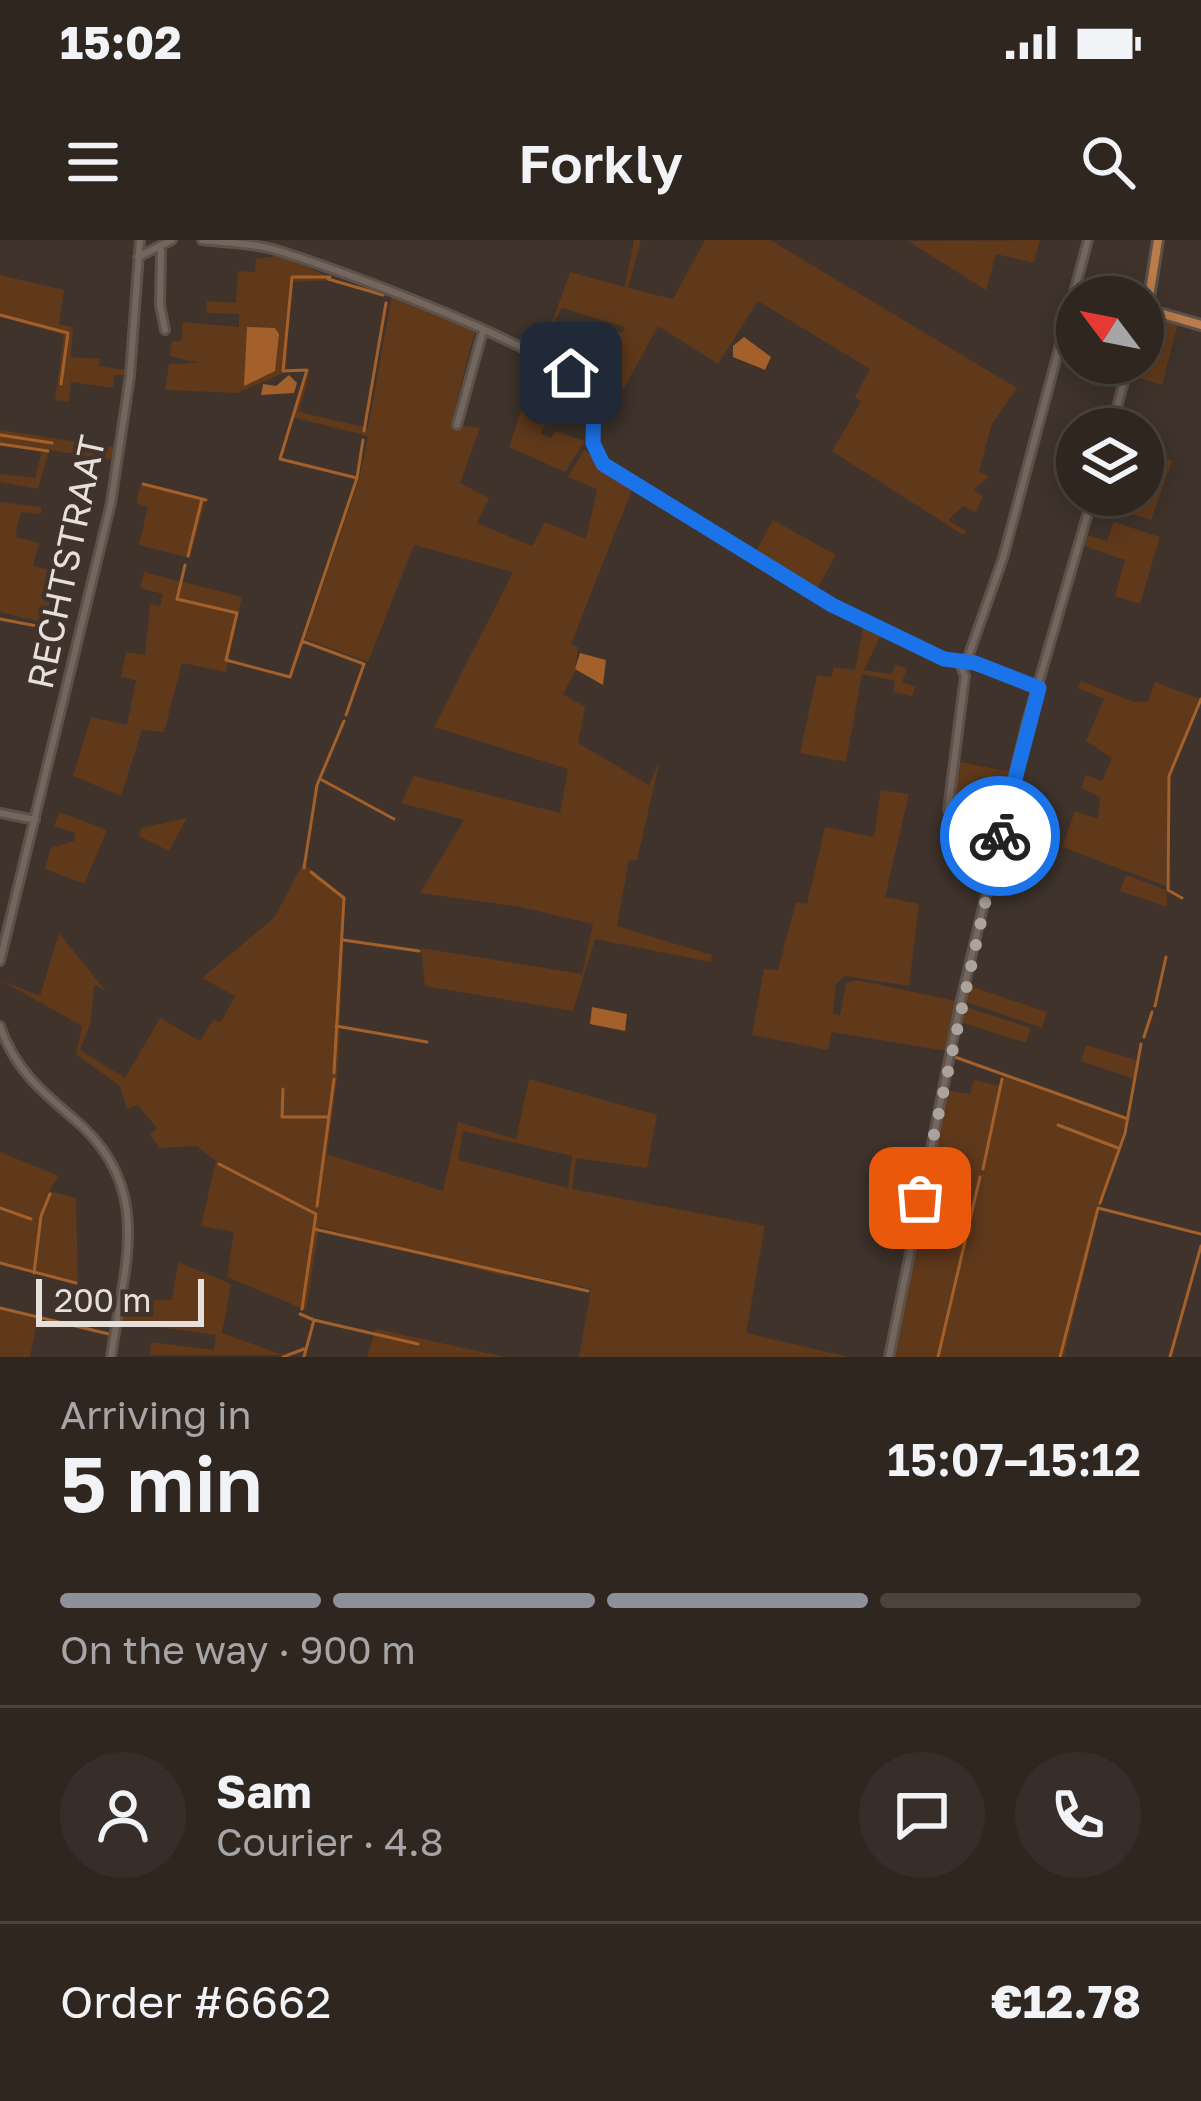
<!DOCTYPE html>
<html lang="en">
<head>
<meta charset="utf-8">
<style>
	:root { --surface:#2f2620; --page:#372e29; --text:#f1f3f6; --muted:#a7a5a5; --line:#4a433e; --accent:#8c9099 }
	body { margin:0; font-family:"Golos Text",sans-serif; background:var(--page); color:var(--text); height:100vh; display:flex; flex-direction:column; font-size:45px; white-space:nowrap }
	* { box-sizing:border-box; margin:0 }
	p { font-size:39px; color:var(--muted) }
	.icon { flex:none; width:66px; height:66px; fill:none; stroke:currentColor; stroke-width:2; stroke-linecap:round; stroke-linejoin:round }
	.map { position:relative; height:1117px; overflow:hidden }
	.sheet { display:flex; flex-direction:column; background:var(--surface); flex:1 }
	.sheet>* { flex:none }
	.needle { width:78px; rotate:302deg }
	.buttons { position:absolute; left:1056px; top:36px; display:grid; gap:24px }
	.buttons a { display:grid; place-items:center; width:108px; height:108px; border-radius:50%; background:var(--surface); box-shadow:0 6px 30px #0003,0 0 0 3px var(--line); font-size:60px }
	.scale { position:absolute; left:36px; bottom:30px; width:168px; box-sizing:border-box; padding-left:12px; border:6px solid #e7dfda; border-top:0; font-size:33px; line-height:42px; white-space:nowrap; color:#e7dfda; -webkit-text-stroke:9px #3f332b; paint-order:stroke }
	.pin { position:absolute; display:grid; place-items:center; width:102px; height:102px; color:#fff; margin:-51px; border-radius:24px; box-shadow:0 6px 18px #0006 }
	.courier { position:absolute; display:grid; place-items:center; width:120px; height:120px; margin:-60px; border:9px solid #1a73e8; border-radius:50%; background:#fff; color:#222; box-shadow:0 3px 15px #0007 }
	.head em { font-style:normal; font-weight:600 }
	.head div { display:flex; flex-direction:column-reverse }
	.head { display:flex; align-items:center; justify-content:space-between; height:204px; padding:0 60px }
	h1 { font-size:78px; font-weight:600; line-height:90px }
	.bar { display:grid; grid-template-columns:repeat(4,1fr); gap:18px 12px; align-content:center; height:144px; padding:0 60px }
	.bar i { height:15px; border-radius:9px; background:var(--line) }
	.bar .on { background:var(--accent) }
	.bar p { grid-column:span 4 }
	.line { display:flex; align-items:center; gap:30px; padding:0 60px; border-top:3px solid var(--line) }
	.line div { flex:1 }
	.round { display:grid; place-items:center; flex:none; width:126px; height:126px; border-radius:63px; background:var(--page) }
	.status { display:flex; justify-content:space-between; align-items:center; height:84px; padding:0 60px; background:var(--surface); direction:ltr }
	.status svg { height:33px; fill:currentColor }
	header { display:flex; justify-content:space-between; align-items:center; height:156px; padding:0 60px; background:var(--surface); font-size:54px; font-weight:600 }
	.map>svg:first-child { display:block }
	.green { fill:#60391b; fill-rule:evenodd }
	.water { fill:#a4602a }
	.lines { fill:none; stroke-linecap:round; stroke-linejoin:round }
	.stream { stroke:#a4602a; stroke-width:3 }
	.minor-casing { stroke:#5c524b; stroke-width:12 }
	.major-casing { stroke:#5c524b; stroke-width:14 }
	.minor { stroke:#74665d; stroke-width:6 }
	.major { stroke:#ba7c4a; stroke-width:8 }
	.done { stroke:#aca39d; stroke-width:12; stroke-dasharray:0 21.6 }
	.route { stroke:#1a73e8; stroke-width:15 }
	.labels { text-anchor:middle; stroke-width:9; stroke-linejoin:round; paint-order:stroke }
	.street-label { font-size:36px; fill:#e7dfda; stroke:#3f332b }
</style>
</head>
<body>
<div class="status"><b>15:02</b><svg viewBox="0 0 49 12"><path d="M0 12V9h3v3zM5 12V6h3v6zM10 12V3h3v9zM15 12V0h3v12zM26 1h20v11H26zM47 4h2v5h-2z"/></svg></div>
<header><svg class="icon" aria-label="menu" viewBox="0 0 24 24"><path d="M4 6h16M4 12h16M4 18h16"/></svg>Forkly<svg class="icon" aria-label="search" viewBox="0 0 24 24"><circle cx="10" cy="10" r="6"/><path d="M15 15l6 6"/></svg></header>
<div class="map">
<svg width="1201" height="1117" viewBox="0 0 1201 1117">
	<rect width="100%" height="100%" fill="#3f332b"/>
	<path class="green" d="M634,0H641L628,48L673,59L705,0H770L1017,148L992,184L979,231L989,237L973,250L983,256L976,272L963,266L948,280L966,291L963,295L832,211L861,162L855,157L870,129L758,61L718,124L658,86L623,150L596,154L589,143L616,91L622,93L625,87L562,68L550,88L570,32L625,47Z
		M1040,0L1034,23L996,14L986,50L908,1Z
		M281,15L335,40L290,42L286,132L237,153L165,150L169,124L199,123L170,116L172,101H181L183,82L239,87V74L206,73L207,61L236,63L238,31L255,32L256,19Z
		M0,35L64,50L59,84L73,87L71,117L100,119L99,126L126,130V135H115L113,148L71,142L69,162L55,160L64,95L0,77Z
		M392,55L475,91L451,184L480,188L460,243L489,258L477,283L532,306L545,282L586,299L597,249L568,237L584,210L633,247L571,404L578,407L575,432L563,454L585,467L578,503L649,545L660,520L637,620H629L617,686L712,715L711,722L595,699L573,771L425,746L421,708L582,734L593,684L520,667L420,653L464,580L401,563L414,536L560,573L568,529L434,487L513,332L414,305L368,422L305,399L359,239L368,196L292,177L311,127L299,172L368,188Z
		M1155,77L1178,83L1162,145L1129,135L1132,123H1143V83Z
		M538,121L566,133L541,194L551,198L555,191L585,201L565,232L509,207Z
		M0,190L117,208L115,220L49,210L38,249L0,242V234L35,238L42,210L0,203Z
		M1143,211L1172,221L1151,280L1095,263L1097,255H1143Z
		M141,244L205,261L190,318L139,305L148,267L136,263Z
		M0,262L41,267V274L21,272L15,297L39,303L33,326L58,332L44,383L0,372Z
		M773,280L836,315L817,349L755,313Z
		M1114,282L1160,297L1140,364L1115,356L1125,320L1084,306L1087,295L1107,301Z
		M144,332L242,357L226,432L182,423L164,492L142,490L121,556L73,536L91,477L127,485L136,440L121,437L126,412L145,415L150,364L160,366L163,354L140,348Z
		M864,384L882,393L864,430L892,434L895,425L907,428L902,442L915,447L912,456L893,452L895,441L862,434L846,522L800,513L817,435L831,437L834,427L855,430Z
		M1081,441L1134,462L1148,461L1155,442L1200,459L1168,537L1166,646L1062,607L1075,571L1098,579L1100,557L1081,548L1086,535L1102,541L1112,518L1086,501L1104,459L1078,448Z
		M959,522L1013,532L1005,564L953,555Z
		M881,550L909,554L885,657L919,664L909,746L845,736L836,744L833,774L840,775L846,743L857,740L956,761L946,811L832,792L828,810L752,795L764,729L778,730L796,662L807,664L825,587L874,597Z
		M60,572L107,590L84,644L45,629L51,608L74,601L75,593L54,586Z
		M187,578L169,611L139,596L141,588Z
		M303,623L345,658L338,829L327,914L443,951L458,882L516,899L529,839L657,875L647,928L576,918L572,949L765,986L746,1093L849,1117H579L591,1049L510,1031L508,1037L319,987L306,1070L227,1037L234,992L201,986L216,921L197,906L159,908L150,894L157,888L138,865L127,869L120,846L76,814L82,786L0,740L40,756L59,693L105,750L94,745L91,781L80,810L125,838L160,778L200,801L214,779L221,782L235,756L202,738L274,678ZM463,891L572,916L568,948L458,920Z
		M1126,635L1166,650L1167,667L1120,651Z
		M967,745L1047,772L1042,788L964,761Z
		M963,766L1031,788L1026,803L960,782Z
		M1086,805L1136,820L1134,839L1081,821Z
		M1005,834L1127,878L1101,961L1064,1117H894L945,850L970,854L974,840L1001,846Z
		M0,912L59,936L49,951L76,958L78,1043L0,1022Z
		M178,1022L231,1044L222,1093L283,1115H150L151,1102L214,1110L216,1095L123,1082L126,1059L172,1060Z
		M0,1068L38,1077L30,1117H0Z
		M376,1089L506,1117H367Z"/>
	<path class="water" d="M247,87L275,88L279,94L275,131L244,146Z
		M744,97L771,117L765,130L733,117V106Z
		M289,135L297,143L294,153L261,155L263,144L276,146Z
		M580,413L606,420L603,445L575,429Z
		M592,767L627,774L625,791L590,784Z"/>
	<g class="lines">
		<path class="stream" d="M330,37H292L283,131L307,130L280,219L357,238L302,401L364,424L346,475
			M328,39L383,55
			M0,75L68,93L61,144
			M364,191L386,63
			M0,195L52,203
			M0,204L48,211
			M357,238L363,200
			M143,244L206,260
			M188,316L202,259
			M185,325L177,359L237,373L226,420L290,437L302,401
			M0,379L42,387
			M322,540L394,579
			M304,628L317,545L344,481
			M311,632L344,658L334,833
			M1182,658L1168,650L1169,536L1201,459
			M343,700L419,711
			M1155,766L1166,717
			M336,786L427,802
			M1144,797L1152,772
			M952,816L1128,879
			M283,849L282,877H329
			M1058,885L1118,908
			M219,924L316,974L302,1069
			M983,929L1002,839
			M1100,963L1125,893L1141,804
			M317,966L334,839
			M0,968L31,979
			M314,989L588,1051
			M0,1023L76,1043
			M34,1033L41,976L50,954
			M0,1068L109,1094
			M300,1074L314,1080L304,1117
			M314,1080L418,1104
			M283,1117L304,1109
			M938,1117L980,937
			M1060,1117L1098,968L1201,994
			M1170,1117L1201,1006"/>
		<g class="minor-casing">
			<path id="minor" d="M202,0C226,3 253,3 276,10C332,27 572,114 594,158L593,203L603,224L832,365L944,419L975,423L1038,448
				M161,10L160,65L165,90
				M138,17L172,0
				M457,185L483,91
				M1111,189L1129,123
				M966,423L1003,318L1088,0
				M948,570L965,436L960,424
				M0,573L35,580
				M0,721L111,263L130,136L140,0
				M0,786C14,828 41,851 73,878C156,947 124,1025 111,1117
				M889,1117L961,760L1026,486L1093,255"/>
		</g>
		<g class="major-casing">
			<path id="major" d="M1158,0L1148,64L1156,72L1201,85"/>
		</g>
		<use href="#minor" class="minor"/>
		<use href="#major" class="major"/>
	</g>
	<g class="lines">
		<path class="done" d="M920,958L1000,596"/>
		<path class="route" d="M571,133L594,158L593,203L603,224L832,365L944,419L975,423L1039,448L1000,596"/>
	</g>
	<g class="labels">
		<g class="street-label">
			<text transform="translate(66 322) rotate(-78)" y="13">RECHTSTRAAT</text>
		</g>
	</g>
</svg>
<div class="buttons">
<a><svg class="needle" viewBox="-14 -14 28 28"><path d="M0-13l5 13h-10z" fill="#e53935"/><path d="M0 13l5-13h-10z" fill="#a7a5a5"/></svg></a>
<a><svg class="icon" aria-label="layers" viewBox="0 0 24 24"><path d="M12 4l9 5-9 5-9-5zM3 14l9 5 9-5"/></svg></a>
</div>
<div class="scale">200 m</div>
<div class="pin" style="left:920px;top:958px;background:#ea580c"><svg class="icon" aria-label="bag" viewBox="0 0 24 24"><path d="M5 8h14l-1 12H6zM9 8a3 3 0 0 1 6 0"/></svg></div>
<div class="pin" style="left:571px;top:133px;background:#1f2937"><svg class="icon" aria-label="home" viewBox="0 0 24 24"><path d="M3 11l9-7 9 7M6 9v11h12V9"/></svg></div>
<div class="courier" style="left:1000px;top:596px"><svg class="icon" aria-label="bike" viewBox="0 0 24 24"><circle cx="6" cy="16" r="4"/><circle cx="18" cy="16" r="4"/><path d="M6 16l4-8h5l3 8M10 8l3 8H6M13 5h3"/></svg></div>
</div>
<section class="sheet">
<div class="head"><div><h1>5 min</h1><p>Arriving in</p></div><em>15:07–15:12</em></div>
<div class="bar"><i class="on"></i><i class="on"></i><i class="on"></i><i></i><p>On the way · 900 m</p></div>
<div class="line" style="height:216px"><a class="round"><svg class="icon" aria-label="person" viewBox="0 0 24 24"><circle cx="12" cy="8" r="4"/><path d="M4 21q1-7 8-7t8 7"/></svg></a><div><b>Sam</b><p>Courier · 4.8</p></div><a class="round"><svg class="icon" aria-label="chat" viewBox="0 0 24 24"><path d="M4 5h16v11H9l-5 4z"/></svg></a><a class="round"><svg class="icon" aria-label="phone" viewBox="0 0 24 24"><path d="M5 4h4l2 5-3 2q2 4 5 5l2-3 5 2v4C11 20 4 13 5 4z"/></svg></a></div>
<div class="line" style="height:156px"><div>Order #6662</div><b>€12.78</b></div>
</section>
</body>
</html>
